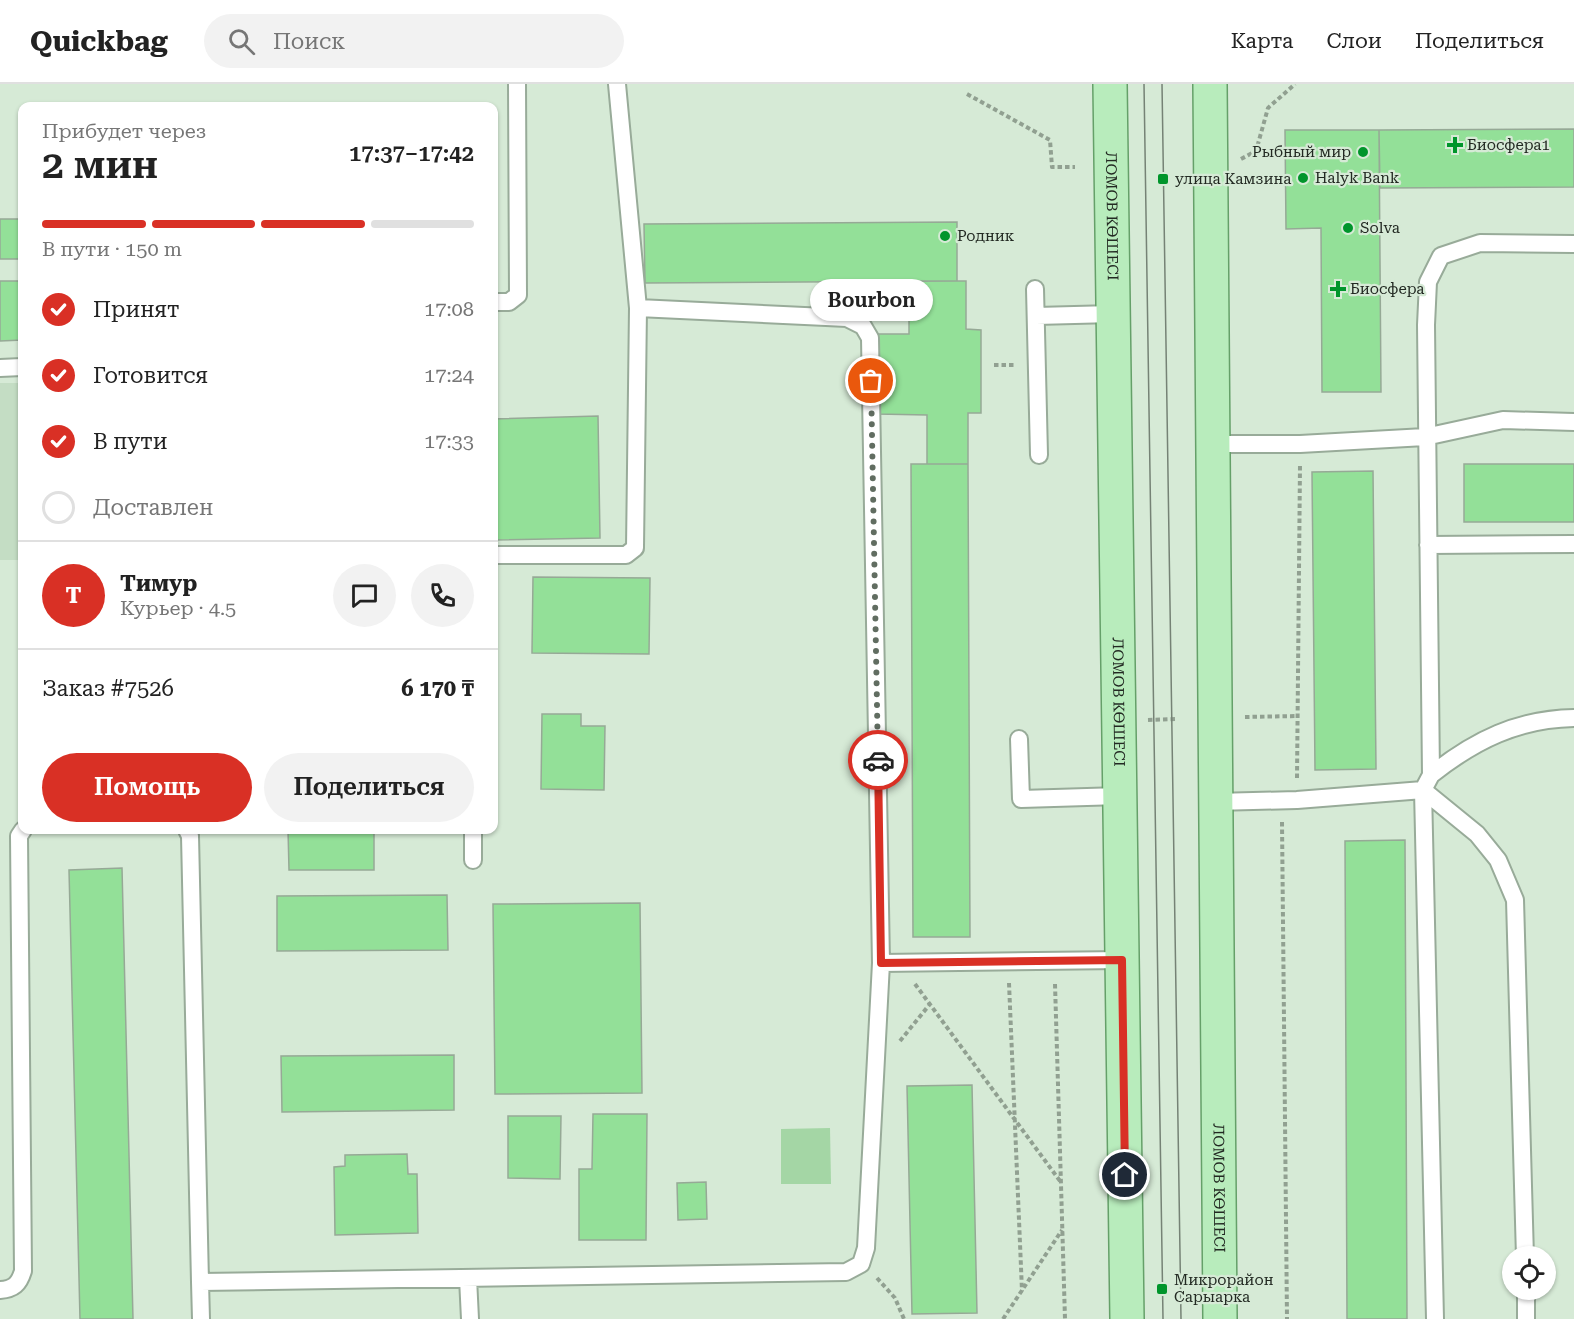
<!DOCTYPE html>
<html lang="ru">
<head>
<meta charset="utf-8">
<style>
	:root { --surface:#fff; --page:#f2f2f2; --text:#222; --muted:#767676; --line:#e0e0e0; --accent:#d93025 }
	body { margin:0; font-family:"Roboto Serif",serif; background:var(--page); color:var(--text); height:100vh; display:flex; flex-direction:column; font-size:22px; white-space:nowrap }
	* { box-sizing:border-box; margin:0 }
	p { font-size:20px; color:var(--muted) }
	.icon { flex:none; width:33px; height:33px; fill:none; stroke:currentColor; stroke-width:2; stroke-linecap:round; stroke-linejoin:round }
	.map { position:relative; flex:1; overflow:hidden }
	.sheet { position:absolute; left:18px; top:18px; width:480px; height:732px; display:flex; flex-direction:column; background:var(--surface); border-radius:12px; box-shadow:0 2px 4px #0004 }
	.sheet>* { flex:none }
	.buttons { position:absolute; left:1502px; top:1162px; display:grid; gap:12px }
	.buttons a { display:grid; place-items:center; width:54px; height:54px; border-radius:50%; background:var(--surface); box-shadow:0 2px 4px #0004; font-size:30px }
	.pin { position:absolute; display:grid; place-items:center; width:51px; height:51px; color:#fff; margin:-26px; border:3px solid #fff; border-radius:50%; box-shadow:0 2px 6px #0007 }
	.courier { position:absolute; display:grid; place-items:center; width:60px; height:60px; margin:-30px; border:4px solid #d93025; border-radius:50%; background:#fff; color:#222; box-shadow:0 2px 8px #0007 }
	.bubble { position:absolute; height:42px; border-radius:21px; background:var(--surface); box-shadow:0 2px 4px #0004; font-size:20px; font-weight:600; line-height:42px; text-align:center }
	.overview em { font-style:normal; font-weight:600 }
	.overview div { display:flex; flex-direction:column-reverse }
	.overview { display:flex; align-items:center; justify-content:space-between; height:102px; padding:0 24px }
	h1 { font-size:39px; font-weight:600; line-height:45px }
	.bar { display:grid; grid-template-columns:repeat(4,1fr); gap:9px 6px; align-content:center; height:72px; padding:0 24px }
	.bar i { height:8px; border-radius:4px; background:var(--line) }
	.bar .selected { background:var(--accent) }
	.bar p { grid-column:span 4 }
	.line { display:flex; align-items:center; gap:15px; padding:0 24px; border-top:2px solid var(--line) }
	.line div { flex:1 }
	.round { display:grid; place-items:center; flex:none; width:63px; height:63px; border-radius:32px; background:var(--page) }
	ol { padding:0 24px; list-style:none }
	li { display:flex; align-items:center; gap:18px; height:66px }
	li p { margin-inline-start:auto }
	li .icon { padding:6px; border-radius:50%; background:var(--accent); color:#fff; stroke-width:4 }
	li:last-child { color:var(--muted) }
	li i { width:33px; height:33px; border:3px solid var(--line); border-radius:50% }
	.primary-button { display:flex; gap:12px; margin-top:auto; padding:12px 24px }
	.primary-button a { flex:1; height:69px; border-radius:36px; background:var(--accent); color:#fff; font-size:24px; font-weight:600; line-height:69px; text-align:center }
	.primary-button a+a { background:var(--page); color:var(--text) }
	header { display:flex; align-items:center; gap:36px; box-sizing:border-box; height:84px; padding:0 30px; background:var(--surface); border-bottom:2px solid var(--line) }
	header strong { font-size:28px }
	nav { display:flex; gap:33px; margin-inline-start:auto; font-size:21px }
	.search { width:420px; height:54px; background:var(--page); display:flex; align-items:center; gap:15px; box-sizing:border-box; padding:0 21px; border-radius:33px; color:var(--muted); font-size:22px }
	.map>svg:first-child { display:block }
	.built { fill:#c4ddc4 }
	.green { fill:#a4d6a5 }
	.building { fill:#93e098; stroke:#96a996; stroke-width:1.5 }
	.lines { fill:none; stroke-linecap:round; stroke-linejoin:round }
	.lane-casing { stroke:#98ab99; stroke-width:20 }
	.primary-casing { stroke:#65a069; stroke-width:36 }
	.path { stroke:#91a091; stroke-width:4; stroke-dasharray:4.5 3; stroke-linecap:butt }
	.lane { stroke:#fff; stroke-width:16 }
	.primary { stroke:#b8ecbc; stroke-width:33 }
	.tram { stroke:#758275; stroke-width:1.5 }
	.done { stroke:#616d61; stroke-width:6; stroke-dasharray:0 10.8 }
	.route { stroke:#d93025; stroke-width:8 }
	.poi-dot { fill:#00952b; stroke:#d6ead6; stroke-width:2 }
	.labels { text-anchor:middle; stroke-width:4.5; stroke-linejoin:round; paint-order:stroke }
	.poi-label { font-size:15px; fill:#222922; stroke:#d6ead6; text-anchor:start }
	.street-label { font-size:15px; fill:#222922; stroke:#d6ead6 }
</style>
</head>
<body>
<header>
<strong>Quickbag</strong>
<div class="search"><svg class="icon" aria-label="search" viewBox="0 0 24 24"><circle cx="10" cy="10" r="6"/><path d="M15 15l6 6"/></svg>Поиск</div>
<nav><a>Карта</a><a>Слои</a><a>Поделиться</a></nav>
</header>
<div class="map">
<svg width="1574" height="1235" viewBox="0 0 1574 1235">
	<rect width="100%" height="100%" fill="#d6ead6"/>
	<path class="built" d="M0,299H22V476H0Z"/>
	<path class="green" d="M830,1044L831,1100H781V1045Z"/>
	<path class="building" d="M1574,45V103L1380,104L1379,46Z
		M1285,46H1379L1381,308H1322L1321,144L1286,145Z
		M0,135H22V175H0Z
		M957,138V197L645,199L644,140Z
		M0,197H22V256L0,257Z
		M909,197H966V245L981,246V329H968V380H927V331L877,330V250H909Z
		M598,332L600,454L494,456V335Z
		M911,380H968L970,853H913Z
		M1464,380H1574V438H1464Z
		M1373,387L1376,685L1315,686L1312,388Z
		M533,493L650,494L649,570L532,569Z
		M542,630H581V642H605L604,706L541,705Z
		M288,746H374V786H289Z
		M1405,756L1407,1235H1347L1345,757Z
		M122,784L133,1235H80L69,786Z
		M447,811L448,866L277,867V812Z
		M640,819L642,1009L495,1010L493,820Z
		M454,971V1026L282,1028L281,972Z
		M972,1001L977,1229L912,1230L907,1002Z
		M593,1030H647L646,1156H579V1085H592Z
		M508,1032H561L560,1095L508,1094Z
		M407,1070L408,1090H417L418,1149L335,1151L334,1083L345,1082V1071Z
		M706,1098L707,1135L678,1136L677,1099Z"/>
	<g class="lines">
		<g class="lane-casing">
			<path id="lane" d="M1035,205L1039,371
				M494,218H509L518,211L517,0
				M1036,232L1113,230
				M0,284L22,283
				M1213,360H1300L1425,353L1503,336L1574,338
				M1428,461L1574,460
				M494,471H626L635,464L638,224L617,0
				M1019,655L1021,715L1120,712
				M1431,691C1475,656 1518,635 1574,634
				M1215,718L1297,716L1423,706L1477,750L1498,776L1515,816L1525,1173
				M187,746L190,752L200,1198
				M473,746V776
				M881,879L1122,876
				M468,1194L470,1235
				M0,1206C14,1205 19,1200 23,1187L19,752L23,746
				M1526,1206V1235
				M201,1235L200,1198L846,1188L861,1180L866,1164L881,879L870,254L863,242L847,234L638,224
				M1435,1235L1423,706L1431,691L1426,241L1428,198L1441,172L1480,159L1574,160"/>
		</g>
		<g class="primary-casing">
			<g id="primary">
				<path id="s1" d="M1110,0L1127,1235"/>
				<path id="s2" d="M1210,0L1220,1235"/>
			</g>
		</g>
		<path class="path" d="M967,10L1050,56L1052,83H1075
			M1241,75L1256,67L1268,24L1295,0
			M994,281H1015
			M1245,633L1297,632
			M1148,636L1177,635
			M1297,694L1300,381
			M1282,738L1287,1235
			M1009,899L1022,1207
			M915,900L1060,1097
			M1055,900L1065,1235
			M900,957L930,920
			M877,1194L895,1214L904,1235
			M1003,1235L1062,1146"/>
		<use href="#lane" class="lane"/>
		<use href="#primary" class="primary"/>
		<path class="tram" d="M1144,0L1163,1235
			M1162,0L1181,1235"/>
	</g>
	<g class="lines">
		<path class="done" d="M871,297L878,676"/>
		<path class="route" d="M878,676L881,879L1122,876L1125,1091"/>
	</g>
	<g class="poi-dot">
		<path d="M1452 52h6v6h6v6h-6v6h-6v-6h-6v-6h6z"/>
		<circle cx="1363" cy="68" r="6"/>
		<circle cx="1303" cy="94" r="6"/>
		<rect x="1157" y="89" width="12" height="12" rx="3"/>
		<circle cx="1348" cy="144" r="6"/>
		<circle cx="945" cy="152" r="6"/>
		<path d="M1335 196h6v6h6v6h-6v6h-6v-6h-6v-6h6z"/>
		<rect x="1156" y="1199" width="12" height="12" rx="3"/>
	</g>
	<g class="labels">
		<g class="poi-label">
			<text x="1467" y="66">Биосфера1</text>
			<text x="1351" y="73" text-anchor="end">Рыбный мир</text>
			<text x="1315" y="99">Halyk Bank</text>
			<text x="1175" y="100">улица Камзина</text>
			<text x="1360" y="149">Solva</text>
			<text x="957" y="157">Родник</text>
			<text x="1350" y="210">Биосфера</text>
			<text x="1174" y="1201">Микрорайон<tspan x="1174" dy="17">Сарыарка</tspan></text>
		</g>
		<g class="street-label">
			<text dy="5" stroke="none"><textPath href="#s1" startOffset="132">ЛОМОВ КӨШЕСІ</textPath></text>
			<text dy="5" stroke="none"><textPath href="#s1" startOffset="618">ЛОМОВ КӨШЕСІ</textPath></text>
			<text dy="5" stroke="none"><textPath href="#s2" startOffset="1104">ЛОМОВ КӨШЕСІ</textPath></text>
		</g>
	</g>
</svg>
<div class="buttons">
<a><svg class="icon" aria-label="locate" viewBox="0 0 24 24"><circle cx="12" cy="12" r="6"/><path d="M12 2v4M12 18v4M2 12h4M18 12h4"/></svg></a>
</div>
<div class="pin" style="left:871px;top:297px;background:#ea580c"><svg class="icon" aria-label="bag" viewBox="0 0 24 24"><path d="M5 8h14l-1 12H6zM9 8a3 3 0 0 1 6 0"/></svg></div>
<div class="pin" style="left:1125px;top:1091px;background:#1f2937"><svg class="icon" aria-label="home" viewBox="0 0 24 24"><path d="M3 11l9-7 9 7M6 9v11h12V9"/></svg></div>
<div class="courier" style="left:878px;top:676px"><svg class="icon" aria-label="car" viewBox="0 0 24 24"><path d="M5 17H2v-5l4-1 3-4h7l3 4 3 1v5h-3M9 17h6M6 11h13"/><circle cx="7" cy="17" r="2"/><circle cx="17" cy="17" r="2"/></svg></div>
<div class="bubble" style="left:810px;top:195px;width:123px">Bourbon</div>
<section class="sheet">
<div class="overview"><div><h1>2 мин</h1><p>Прибудет через</p></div><em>17:37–17:42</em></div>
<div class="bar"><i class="selected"></i><i class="selected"></i><i class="selected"></i><i></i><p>В пути · 150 m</p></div>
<ol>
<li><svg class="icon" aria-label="check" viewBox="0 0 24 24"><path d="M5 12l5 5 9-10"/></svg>Принят<p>17:08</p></li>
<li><svg class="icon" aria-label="check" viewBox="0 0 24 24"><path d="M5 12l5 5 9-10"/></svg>Готовится<p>17:24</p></li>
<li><svg class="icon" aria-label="check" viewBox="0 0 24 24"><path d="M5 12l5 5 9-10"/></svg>В пути<p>17:33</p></li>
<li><i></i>Доставлен</li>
</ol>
<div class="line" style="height:108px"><b class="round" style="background:var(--accent);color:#fff">Т</b><div><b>Тимур</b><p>Курьер · 4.5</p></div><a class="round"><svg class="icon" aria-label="chat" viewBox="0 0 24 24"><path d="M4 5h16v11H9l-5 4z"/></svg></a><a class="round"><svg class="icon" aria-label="phone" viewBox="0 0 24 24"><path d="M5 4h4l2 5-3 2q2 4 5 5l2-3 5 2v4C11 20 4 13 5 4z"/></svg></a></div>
<div class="line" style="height:78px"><div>Заказ #7526</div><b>6 170 ₸</b></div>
<div class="primary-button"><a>Помощь</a><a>Поделиться</a></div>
</section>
</div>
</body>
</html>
